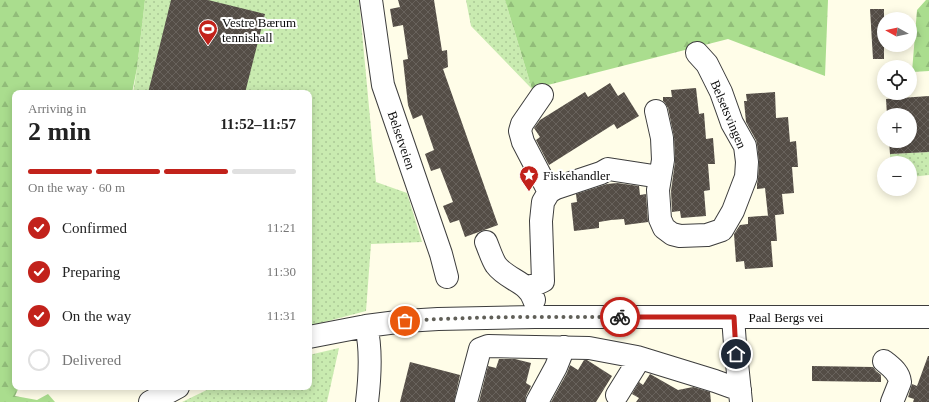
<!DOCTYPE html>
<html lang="en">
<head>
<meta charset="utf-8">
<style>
	:root { --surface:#fff; --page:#f6f6f6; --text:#222; --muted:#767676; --line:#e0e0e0; --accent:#c2221b }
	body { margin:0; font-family:Georgia,serif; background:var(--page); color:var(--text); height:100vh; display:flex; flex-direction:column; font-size:15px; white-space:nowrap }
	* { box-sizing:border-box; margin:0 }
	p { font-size:13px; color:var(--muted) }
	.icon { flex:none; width:22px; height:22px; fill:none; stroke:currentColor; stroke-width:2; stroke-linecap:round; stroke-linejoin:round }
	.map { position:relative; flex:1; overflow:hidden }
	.details { position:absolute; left:12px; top:90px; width:300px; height:300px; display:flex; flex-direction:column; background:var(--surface); border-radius:8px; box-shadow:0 2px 10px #0003 }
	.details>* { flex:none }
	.needle { width:26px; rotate:278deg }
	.tools { position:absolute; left:877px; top:12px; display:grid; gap:8px }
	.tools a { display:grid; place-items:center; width:40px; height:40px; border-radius:50%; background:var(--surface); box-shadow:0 2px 10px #0003; font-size:20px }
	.pin { position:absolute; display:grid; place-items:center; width:34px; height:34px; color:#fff; margin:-17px; border:2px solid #fff; border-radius:50%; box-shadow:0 1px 4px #0007 }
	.courier { position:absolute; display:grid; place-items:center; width:40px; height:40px; margin:-20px; border:3px solid #c2221b; border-radius:50%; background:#fff; color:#222; box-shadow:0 1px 5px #0007 }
	.headline em { font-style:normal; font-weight:700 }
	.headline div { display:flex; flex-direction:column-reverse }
	.headline { display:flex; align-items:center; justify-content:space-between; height:68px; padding:0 16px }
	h1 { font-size:26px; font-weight:700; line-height:30px }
	.bar { display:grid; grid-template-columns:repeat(4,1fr); gap:6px 4px; align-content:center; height:48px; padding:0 16px }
	.bar i { height:5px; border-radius:3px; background:var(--line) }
	.bar .selected { background:var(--accent) }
	.bar p { grid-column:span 4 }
	ol { padding:0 16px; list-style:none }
	li { display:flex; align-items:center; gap:12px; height:44px }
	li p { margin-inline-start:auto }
	li .icon { padding:4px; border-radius:50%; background:var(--accent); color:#fff; stroke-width:4 }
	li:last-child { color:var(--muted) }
	li i { width:22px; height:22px; border:2px solid var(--line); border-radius:50% }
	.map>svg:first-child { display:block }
	.green { fill:url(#green-dots) }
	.forest { fill:url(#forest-firs) }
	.building { fill:url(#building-cross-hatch) }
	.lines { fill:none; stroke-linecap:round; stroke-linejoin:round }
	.minor-casing { stroke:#3d3d3d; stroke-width:24 }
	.minor { stroke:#fff; stroke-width:22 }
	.done { stroke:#605f58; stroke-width:4; stroke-dasharray:0 7.2 }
	.route { stroke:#c2221b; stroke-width:5 }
	.labels { text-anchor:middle; stroke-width:4; stroke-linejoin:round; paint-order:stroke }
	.poi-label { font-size:13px; fill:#0a0a0a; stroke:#fff; text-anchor:start }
	.street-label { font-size:13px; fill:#0a0a0a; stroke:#fff }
</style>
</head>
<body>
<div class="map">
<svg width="929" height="402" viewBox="0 0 929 402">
	<defs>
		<pattern id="green-dots" width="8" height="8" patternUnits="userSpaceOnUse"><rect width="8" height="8" fill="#c9ebb0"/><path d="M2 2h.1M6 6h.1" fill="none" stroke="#abc896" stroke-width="1.8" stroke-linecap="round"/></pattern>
		<pattern id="forest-firs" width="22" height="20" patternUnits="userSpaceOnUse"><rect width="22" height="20" fill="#aadd8e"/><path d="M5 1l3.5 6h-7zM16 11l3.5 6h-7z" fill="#91bc79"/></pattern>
		<pattern id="building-cross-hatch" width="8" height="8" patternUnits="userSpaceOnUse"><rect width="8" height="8" fill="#544d46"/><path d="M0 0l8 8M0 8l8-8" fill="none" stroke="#68625c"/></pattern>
	</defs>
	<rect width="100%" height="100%" fill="#fffde8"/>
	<path class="green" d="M145,0H359L376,182L407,193L422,242L371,244L366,311L309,326V93H133L137,68Z
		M466,0H505L532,89L471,26Z
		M929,152V175L910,177V163H890V154Z
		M339,348L327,402H182L213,387H309V355Z"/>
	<path class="forest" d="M0,0H145L137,68L132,93H15V387H19L15,396L37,400L48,394L55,402H0Z
		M505,0H828L825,76L728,39L532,89Z
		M926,0H929V71L912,72L917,10Z"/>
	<path class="building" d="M171,0H208L265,14L245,93H148Z
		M398,0H434L442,51L447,50L448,67L443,69L498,225L465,237L459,220L450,223L443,206L453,202L440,168L431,171L425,154L434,150L422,115L413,119L408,105L403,60L408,59L403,25L393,27L390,9L400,7Z
		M870,9H884V59H873Z
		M610,83L618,96L624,92L639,116L617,129L614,124L549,165L536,140L540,137L534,128L540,120L585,92L588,97Z
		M696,88L699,114L704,113L706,139L713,138L715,164H708L710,190L704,191L706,216L681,218L680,211L672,212L671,191L675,162L674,137L668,108L665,103L663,101V97H672L671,90Z
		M775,92L776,118L788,117L790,142L796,141L798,167H792L794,193L782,194L784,214L768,216L765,188L757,189V184L758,178L759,163L757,144L756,140L746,122L744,101H747L746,94Z
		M929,96V152L890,154L889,141H910V115H887L886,99Z
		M617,183L639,186L640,195L646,194L648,222L625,225L624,219L611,220L599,222V228L574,231L571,203L577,202L576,194L607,184Z
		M775,215L777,241H771L773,267L745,269L744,261L736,262L734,234L740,225L748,224V217Z
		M928,356H929V402H913L914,399L908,397L912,384L917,386Z
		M499,359H515L531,363L526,383L531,386L526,396L525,402H479L488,366L496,368Z
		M584,360H587L612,376L596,402H551L567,373L570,365L578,370Z
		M410,362L460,375L454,402H400Z
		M812,366L873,367L876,371L881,375V382L812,381Z
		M650,374L678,390L693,387L710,392L711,402H636L639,398L632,394L639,382L643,385Z"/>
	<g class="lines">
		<g class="minor-casing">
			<path id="minor" d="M371,0L383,85L441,254L447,277
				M542,95L522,124L520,131L523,142L549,192
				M656,111L662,138L663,160L658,190L660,219L664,228L672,234L680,236L707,235L722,230L733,211L746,177L747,162L745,146L732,123L721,92L707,64L697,53
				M486,242C489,249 492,259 496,265C507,280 529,282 534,300
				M528,288L543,281L541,221L543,202L549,192L556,188L601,173L608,169L660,177
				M733,317L735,344L741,402
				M366,326C372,350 370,377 367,402
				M309,337L366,326L405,321L438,319L535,317H929
				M884,361C891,367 899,372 900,382L892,402
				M617,395L640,358
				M150,402L178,387
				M466,402L480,349L488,346L589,348L637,357L715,381L740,390
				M537,402L556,367L564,347"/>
		</g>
		<use href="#minor" class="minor"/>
	</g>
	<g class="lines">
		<path class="done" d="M405,321C477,316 549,317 620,317"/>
		<path class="route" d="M620,317H734L736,354"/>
	</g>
	<defs>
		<g id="stadium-pin" transform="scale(1)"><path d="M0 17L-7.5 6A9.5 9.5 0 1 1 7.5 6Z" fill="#c2221b" stroke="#fff"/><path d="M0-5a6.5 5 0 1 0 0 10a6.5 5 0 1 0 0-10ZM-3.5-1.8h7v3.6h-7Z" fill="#fff"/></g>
		<g id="sight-pin" transform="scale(1)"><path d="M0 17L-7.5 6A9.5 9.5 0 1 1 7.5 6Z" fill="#c2221b" stroke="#fff"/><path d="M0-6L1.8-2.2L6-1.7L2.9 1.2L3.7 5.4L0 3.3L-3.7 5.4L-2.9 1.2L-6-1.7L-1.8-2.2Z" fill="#fff"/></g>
	</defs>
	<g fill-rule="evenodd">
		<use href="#stadium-pin" x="208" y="29"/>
		<use href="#sight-pin" x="529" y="175"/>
	</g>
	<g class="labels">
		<g class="poi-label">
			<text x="222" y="27">Vestre Bærum<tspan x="222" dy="15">tennishall</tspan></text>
			<text x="543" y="180">Fiskehandler</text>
		</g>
		<g class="street-label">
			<text transform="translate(729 114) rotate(67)" y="5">Belsetsvingen</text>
			<text transform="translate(402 140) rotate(71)" y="5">Belsetveien</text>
			<text x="786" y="322">Paal Bergs vei</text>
		</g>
	</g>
</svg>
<div class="tools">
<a><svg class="needle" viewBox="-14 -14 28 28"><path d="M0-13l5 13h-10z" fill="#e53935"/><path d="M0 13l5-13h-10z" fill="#767676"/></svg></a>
<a><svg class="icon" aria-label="locate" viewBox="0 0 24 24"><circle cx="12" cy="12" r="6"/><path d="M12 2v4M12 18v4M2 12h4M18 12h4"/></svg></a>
<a>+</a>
<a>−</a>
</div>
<div class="pin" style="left:405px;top:321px;background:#ea580c"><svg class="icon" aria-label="bag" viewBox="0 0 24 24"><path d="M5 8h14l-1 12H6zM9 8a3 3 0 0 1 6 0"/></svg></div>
<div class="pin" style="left:736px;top:354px;background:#1f2937"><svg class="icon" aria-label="home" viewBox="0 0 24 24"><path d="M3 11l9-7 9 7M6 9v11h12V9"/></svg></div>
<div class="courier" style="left:620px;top:317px"><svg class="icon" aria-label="bike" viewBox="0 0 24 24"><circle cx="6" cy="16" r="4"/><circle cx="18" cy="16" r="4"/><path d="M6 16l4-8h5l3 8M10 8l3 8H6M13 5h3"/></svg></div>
<section class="details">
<div class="headline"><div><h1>2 min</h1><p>Arriving in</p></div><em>11:52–11:57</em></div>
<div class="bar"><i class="selected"></i><i class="selected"></i><i class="selected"></i><i></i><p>On the way · 60 m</p></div>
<ol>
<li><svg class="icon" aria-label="check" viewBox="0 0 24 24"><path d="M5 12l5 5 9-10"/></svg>Confirmed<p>11:21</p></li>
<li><svg class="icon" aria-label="check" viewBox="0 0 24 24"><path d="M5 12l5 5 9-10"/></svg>Preparing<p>11:30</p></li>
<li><svg class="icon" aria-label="check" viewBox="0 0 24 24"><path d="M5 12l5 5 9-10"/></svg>On the way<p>11:31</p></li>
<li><i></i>Delivered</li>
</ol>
</section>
</div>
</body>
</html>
